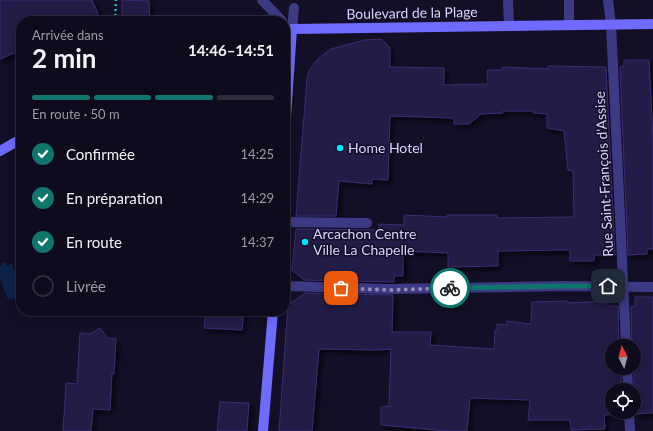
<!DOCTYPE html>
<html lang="fr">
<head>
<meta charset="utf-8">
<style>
	:root { --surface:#0e0b1c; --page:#171425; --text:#f1f3f6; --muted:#9b9ba3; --line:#2e2b3b; --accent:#0f766e }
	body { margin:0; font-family:Lato,sans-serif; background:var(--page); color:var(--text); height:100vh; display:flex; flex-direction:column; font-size:15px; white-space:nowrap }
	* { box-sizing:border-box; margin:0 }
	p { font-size:13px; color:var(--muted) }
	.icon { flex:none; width:22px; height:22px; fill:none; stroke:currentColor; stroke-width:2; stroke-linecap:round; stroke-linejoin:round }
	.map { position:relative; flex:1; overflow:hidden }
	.side { position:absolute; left:16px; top:16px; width:274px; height:300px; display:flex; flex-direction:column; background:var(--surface); border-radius:16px; box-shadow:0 2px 10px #0003,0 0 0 1px var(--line) }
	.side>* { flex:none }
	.needle { width:26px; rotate:354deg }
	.controls { position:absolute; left:605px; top:339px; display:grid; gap:8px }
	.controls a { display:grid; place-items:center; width:36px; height:36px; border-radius:50%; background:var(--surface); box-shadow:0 2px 10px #0003,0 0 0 1px var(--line); font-size:20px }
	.pin { position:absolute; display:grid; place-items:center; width:34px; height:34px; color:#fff; margin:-17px; border-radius:8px; box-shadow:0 2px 6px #0006 }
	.courier { position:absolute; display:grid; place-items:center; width:40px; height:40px; margin:-20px; border:3px solid #0f766e; border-radius:50%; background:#fff; color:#222; box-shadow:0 1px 5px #0007 }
	.overview em { font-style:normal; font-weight:700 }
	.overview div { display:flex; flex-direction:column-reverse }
	.overview { display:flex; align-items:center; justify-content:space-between; height:68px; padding:0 16px }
	h1 { font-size:26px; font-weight:700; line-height:30px }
	.bar { display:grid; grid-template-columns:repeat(4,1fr); gap:6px 4px; align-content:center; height:48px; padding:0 16px }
	.bar i { height:5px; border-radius:3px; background:var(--line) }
	.bar .active { background:var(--accent) }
	.bar p { grid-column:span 4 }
	ol { padding:0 16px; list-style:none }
	li { display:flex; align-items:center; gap:12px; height:44px }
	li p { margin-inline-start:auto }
	li .icon { padding:4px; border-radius:50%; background:var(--accent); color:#fff; stroke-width:4 }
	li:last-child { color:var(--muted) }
	li i { width:22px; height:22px; border:2px solid var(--line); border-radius:50% }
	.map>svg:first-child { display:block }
	.water { fill:#0c2248 }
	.building { fill:#241b47; stroke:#3b2d73; filter:url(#shadow) }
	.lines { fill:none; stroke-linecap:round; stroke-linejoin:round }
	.path { stroke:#2fb8b0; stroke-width:2.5; stroke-dasharray:2 3; stroke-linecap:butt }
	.service { stroke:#3d3a85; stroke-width:10 }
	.minor { stroke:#3d3a85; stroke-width:10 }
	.secondary { stroke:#6f6bff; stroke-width:10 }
	.done { stroke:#948fb3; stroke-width:4; stroke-dasharray:0 7.2 }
	.route { stroke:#0f766e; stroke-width:5 }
	.poi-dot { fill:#00e5ff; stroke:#130f26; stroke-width:1.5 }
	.labels { text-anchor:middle; stroke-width:3; stroke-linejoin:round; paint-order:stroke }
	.street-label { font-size:14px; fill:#d9d4ff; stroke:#130f26 }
	.poi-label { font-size:14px; fill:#d9d4ff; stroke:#130f26; text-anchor:start }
</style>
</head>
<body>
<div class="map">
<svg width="653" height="431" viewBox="0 0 653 431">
	<defs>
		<filter id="shadow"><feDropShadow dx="3.5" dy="3.5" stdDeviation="2" flood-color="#0009"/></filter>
	</defs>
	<rect width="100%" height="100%" fill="#130f26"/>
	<path class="water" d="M5,262L7,266L12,264L21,289V297L8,300L0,278V267L2,266L1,263Z"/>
	<path class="building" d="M0,0H92L101,21H21V50L0,59Z
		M122,0L149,1L150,21H122Z
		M381,39L386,43L390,48V67L444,68V85L488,84L487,70H502V67L548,69V66L606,67L615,255H594V261H570V250L498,251V266L448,267V253L403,251V276H394V282L304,280L292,270L296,229L379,230V224L404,225V215L447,217V215H497V218L574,217L573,171L568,170L564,131L547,128V114L533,113V111H503V113L481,114L469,124H454V118L390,116L388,180L372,179V184L339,181L336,216H296L307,79L309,71L318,59L331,49L365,40Z
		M624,60H649L653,138V249H647V254L628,255L620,67H624Z
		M305,293L393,295L392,332H431L430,345L494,349L495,330H497V324L507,325V321L531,324L532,302L568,301V303L606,301L609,306H618L619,346H612V368H621V390H612V412H623V414L604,415L605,429L571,430L570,420H528L530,400L470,398L467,431H449L381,425V407L389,406L391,349L379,350L319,349L312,431H279L288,305Z
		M635,297H653V413L636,414L634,408V346H632L631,306H635Z
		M206,311H244L242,330L204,328Z
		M100,328L108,338L116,339L114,374L112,373L110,410L93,409L91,431H63L66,383L77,384L80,333L90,334Z
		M220,402L249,403L247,431H217Z"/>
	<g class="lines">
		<path class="path" d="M115,21L116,0"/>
		<path class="service" d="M262,0L282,21
			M508,0L509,25
			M608,0L611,24
			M569,24V0
			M292,29L294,8
			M285,222L367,223"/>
		<path class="minor" d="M611,24L626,346
			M285,286L389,289L563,286L653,287
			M627,368L628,390
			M629,412L630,431"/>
		<path class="secondary" d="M285,31L292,29L653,24
			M285,132L292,29
			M0,151L21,139
			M263,431L273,311"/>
	</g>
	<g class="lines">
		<path class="done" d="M341,288L389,290L450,288"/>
		<path class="route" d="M450,288L563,286H608"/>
	</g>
	<g class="poi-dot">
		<circle cx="340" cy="148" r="4"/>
		<circle cx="305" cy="242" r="4"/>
	</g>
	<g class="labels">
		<g class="street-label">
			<text transform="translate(412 13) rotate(-1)" y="5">Boulevard de la Plage</text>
			<text transform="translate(604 174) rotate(-93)" y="5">Rue Saint-François d'Assise</text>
		</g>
		<g class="poi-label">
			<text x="348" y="153">Home Hotel</text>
			<text x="313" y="239">Arcachon Centre<tspan x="313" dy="16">Ville La Chapelle</tspan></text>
		</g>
	</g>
</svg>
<div class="controls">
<a><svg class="needle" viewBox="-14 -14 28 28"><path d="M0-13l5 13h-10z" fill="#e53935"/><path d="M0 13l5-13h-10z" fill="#9b9ba3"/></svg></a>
<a><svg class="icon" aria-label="locate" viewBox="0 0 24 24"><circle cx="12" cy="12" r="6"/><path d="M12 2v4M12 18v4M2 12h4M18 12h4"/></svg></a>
</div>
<div class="pin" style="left:341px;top:288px;background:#ea580c"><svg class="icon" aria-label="bag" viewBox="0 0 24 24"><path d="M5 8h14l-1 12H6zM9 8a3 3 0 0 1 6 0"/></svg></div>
<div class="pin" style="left:608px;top:286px;background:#1f2937"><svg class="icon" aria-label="home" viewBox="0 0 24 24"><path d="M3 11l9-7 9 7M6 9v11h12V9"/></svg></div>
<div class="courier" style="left:450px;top:288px"><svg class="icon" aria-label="bike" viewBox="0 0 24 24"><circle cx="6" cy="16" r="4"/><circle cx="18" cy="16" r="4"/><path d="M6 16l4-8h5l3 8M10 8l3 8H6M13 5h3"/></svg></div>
<section class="side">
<div class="overview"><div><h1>2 min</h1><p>Arrivée dans</p></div><em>14:46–14:51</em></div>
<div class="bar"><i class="active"></i><i class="active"></i><i class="active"></i><i></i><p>En route · 50 m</p></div>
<ol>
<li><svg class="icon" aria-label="check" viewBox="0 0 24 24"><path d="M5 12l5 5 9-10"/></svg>Confirmée<p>14:25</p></li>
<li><svg class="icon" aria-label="check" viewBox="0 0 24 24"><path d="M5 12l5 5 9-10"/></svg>En préparation<p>14:29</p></li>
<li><svg class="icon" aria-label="check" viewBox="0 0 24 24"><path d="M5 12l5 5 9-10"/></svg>En route<p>14:37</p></li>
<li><i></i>Livrée</li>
</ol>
</section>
</div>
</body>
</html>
